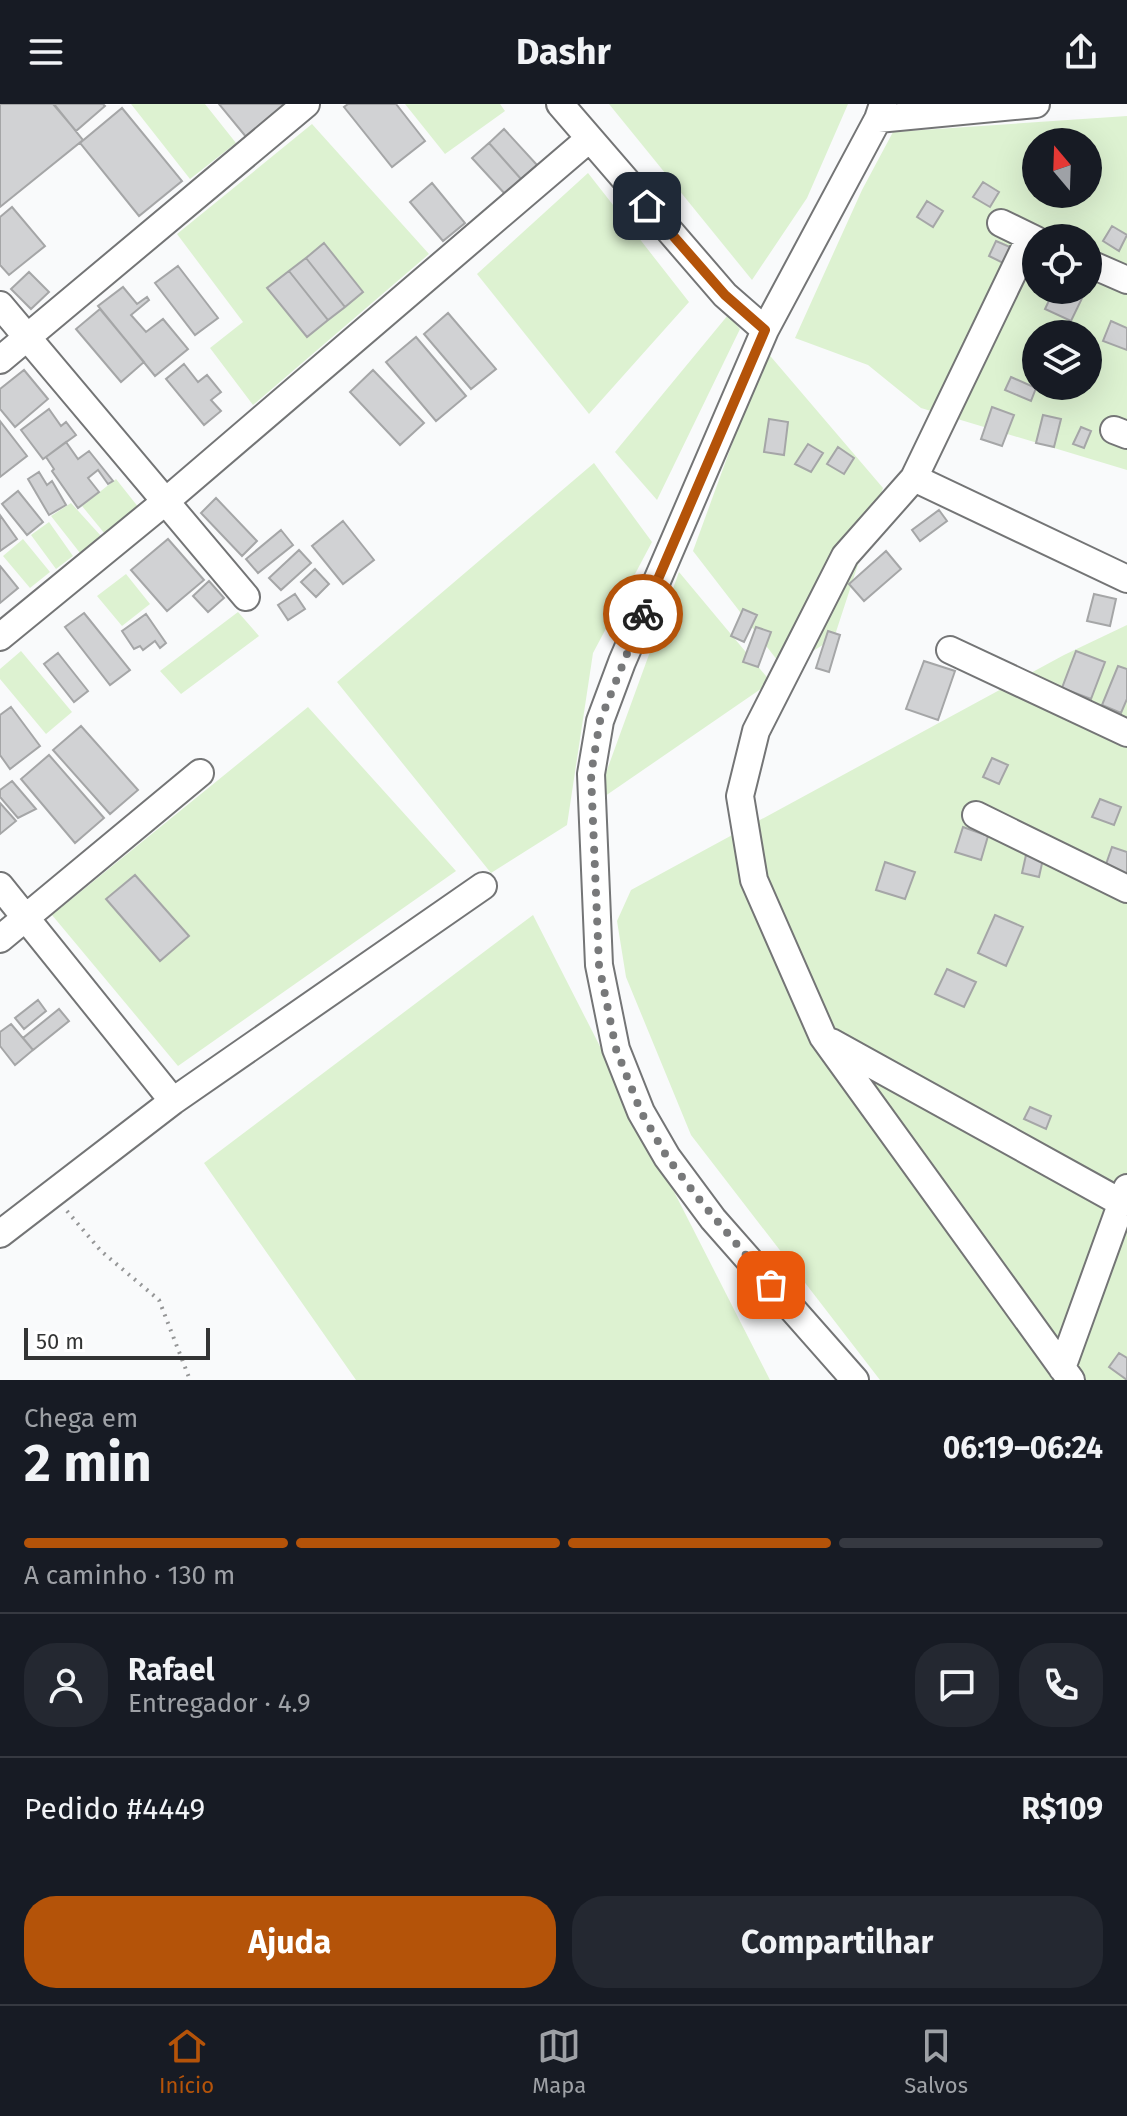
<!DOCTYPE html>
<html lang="pt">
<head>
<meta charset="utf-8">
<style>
	:root { --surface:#171b24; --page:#242831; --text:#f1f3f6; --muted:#9ea1a6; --line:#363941; --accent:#b45309 }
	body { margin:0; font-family:"Fira Sans",sans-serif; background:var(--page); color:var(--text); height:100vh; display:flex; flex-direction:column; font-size:30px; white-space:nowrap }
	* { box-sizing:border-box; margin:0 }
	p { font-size:26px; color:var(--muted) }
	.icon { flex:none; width:44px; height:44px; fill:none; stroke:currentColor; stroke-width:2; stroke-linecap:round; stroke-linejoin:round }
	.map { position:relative; height:1276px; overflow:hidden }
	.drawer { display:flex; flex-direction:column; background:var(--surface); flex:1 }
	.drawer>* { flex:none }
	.needle { width:52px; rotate:341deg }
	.fabs { position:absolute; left:1022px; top:24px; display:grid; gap:16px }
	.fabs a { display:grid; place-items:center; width:80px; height:80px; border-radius:50%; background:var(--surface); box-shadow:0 8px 32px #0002; font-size:40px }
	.scale { position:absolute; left:24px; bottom:20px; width:186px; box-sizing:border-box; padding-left:8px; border:4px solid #333434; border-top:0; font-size:22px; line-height:28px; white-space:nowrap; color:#333434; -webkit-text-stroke:6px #fff; paint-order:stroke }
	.pin { position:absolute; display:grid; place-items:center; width:68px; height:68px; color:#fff; margin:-34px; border-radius:16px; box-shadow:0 4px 12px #0006 }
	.courier { position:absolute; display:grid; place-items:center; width:80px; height:80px; margin:-40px; border:6px solid #b45309; border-radius:50%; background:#fff; color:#222; box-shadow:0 2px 10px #0007 }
	.headline em { font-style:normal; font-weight:700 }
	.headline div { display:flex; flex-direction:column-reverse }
	.headline { display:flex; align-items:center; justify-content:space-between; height:136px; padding:0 24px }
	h1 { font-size:52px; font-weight:700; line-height:60px }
	.bar { display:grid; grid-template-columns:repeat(4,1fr); gap:12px 8px; align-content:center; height:96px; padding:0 24px }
	.bar i { height:10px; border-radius:6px; background:var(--line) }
	.bar .on { background:var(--accent) }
	.bar p { grid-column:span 4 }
	.line { display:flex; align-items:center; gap:20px; padding:0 24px; border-top:2px solid var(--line) }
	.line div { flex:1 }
	.round { display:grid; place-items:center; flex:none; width:84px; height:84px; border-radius:32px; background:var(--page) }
	.button { display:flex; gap:16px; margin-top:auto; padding:16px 24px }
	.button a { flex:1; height:92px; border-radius:32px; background:var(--accent); color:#fff; font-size:32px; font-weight:700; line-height:92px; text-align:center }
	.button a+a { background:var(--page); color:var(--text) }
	header { display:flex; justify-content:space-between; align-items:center; height:104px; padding:0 24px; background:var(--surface); font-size:36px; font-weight:700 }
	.tabs { display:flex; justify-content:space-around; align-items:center; height:112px; border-top:2px solid var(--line); background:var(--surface); font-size:22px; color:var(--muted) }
	.tabs a { display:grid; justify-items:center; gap:4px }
	.tabs .on { color:var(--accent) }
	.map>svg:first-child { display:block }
	.green { fill:#ddf2d1; fill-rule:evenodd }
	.building { fill:#d1d2d4; stroke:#a5a6a7; stroke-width:2 }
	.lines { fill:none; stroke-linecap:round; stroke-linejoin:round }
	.street-casing { stroke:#747576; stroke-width:30 }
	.path { stroke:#959697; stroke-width:4; stroke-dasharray:2 6; stroke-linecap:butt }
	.street { stroke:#fff; stroke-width:26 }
	.done { stroke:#78797a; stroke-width:8; stroke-dasharray:0 14.4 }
	.route { stroke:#b45309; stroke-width:10 }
</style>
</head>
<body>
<header><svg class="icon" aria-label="menu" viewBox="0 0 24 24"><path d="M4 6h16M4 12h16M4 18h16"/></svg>Dashr<svg class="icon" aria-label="share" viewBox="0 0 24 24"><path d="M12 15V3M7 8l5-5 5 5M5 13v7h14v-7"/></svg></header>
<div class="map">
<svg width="1127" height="1276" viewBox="0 0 1127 1276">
	<rect width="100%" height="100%" fill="#f9fafb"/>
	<path class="green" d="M131,0H205L236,39L190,75Z
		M405,0H500L505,7L445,50Z
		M609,0H848L807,94L752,176Z
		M1127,12V366L921,304L868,261L795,234L862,86L893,28ZM1036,38H1088V90H1036ZM1036,134H1088V186H1036ZM1036,230H1088V282H1036Z
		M312,20L429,150L253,301L210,244L243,218L177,130Z
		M588,69L689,198L589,310L477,170Z
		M728,211L740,225L657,396L615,348Z
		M766,247L883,384L834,534L784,565L693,447Z
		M594,359L652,438L593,549L567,721L491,769L337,578Z
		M116,375L139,404L105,430L82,402Z
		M71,399L101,432L80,449L51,412Z
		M49,418L73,452L56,465L31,431Z
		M23,435L50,468L30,484L3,452Z
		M679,468L771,578L595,699Z
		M126,470L150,500L122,522L97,492Z
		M238,508L259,532L181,590L160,567Z
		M1127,521V1276H880L691,1031L626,873L617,817L631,786L1064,551Z
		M21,547L72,608L46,630L0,575V565Z
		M308,603L456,767L178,962L52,811Z
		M533,811L770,1276H356L204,1059Z"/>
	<path class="building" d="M0,0H54L83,36L0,103Z
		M53,0H103L105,2L76,27Z
		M219,0H289L247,34Z
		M348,0H396L425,37L392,63L344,3Z
		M122,4L182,77L139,112L80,39Z
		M504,25L537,61L521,75L489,39Z
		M489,39L521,75L505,90L472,54Z
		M983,78L999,88L990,103L973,93Z
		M432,79L465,119L443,137L410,98Z
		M927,97L943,107L933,123L917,113Z
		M12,103L45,142L9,171L0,161V113Z
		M1112,122L1127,131L1119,147L1103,137Z
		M996,137L1010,143L1003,159L989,152Z
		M324,139L363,188L345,203L306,154Z
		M306,154L345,203L328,216L289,167Z
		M178,162L218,214L195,231L155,179Z
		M289,167L328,216L307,233L267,184Z
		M29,168L49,188L31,205L11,185Z
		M123,183L137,200L147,193L149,196L131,211L146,228L163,215L188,245L155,272L98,202Z
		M1054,186H1086L1071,217L1045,205Z
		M100,205L144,258L121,278L76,225Z
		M448,209L496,265L471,285L424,230Z
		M1111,217L1127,224V246L1103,237Z
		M416,233L466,292L436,317L386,258Z
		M184,260L198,278L207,271L221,288L211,296L221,307L204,321L166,275Z
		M24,266L48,295L15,323L0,305V285Z
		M373,266L424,319L400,341L350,288Z
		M1011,273L1036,284L1031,297L1005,286Z
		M992,303L1014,311L1002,342L981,335Z
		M49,305L61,322L66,318L76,331L43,355L21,326Z
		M1043,311L1061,315L1054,343L1036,339Z
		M769,315L788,318L784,351L764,348Z
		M0,317L27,352L0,373Z
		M1081,323L1091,327L1084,344L1073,340Z
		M66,338L78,355L89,347L113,377L108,380L98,366L88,374L99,388L78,404L52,367L54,365L46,353Z
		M808,340L823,349L811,368L795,360Z
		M838,343L854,354L844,370L827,360Z
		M39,368L47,381L52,377L66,401L49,411L28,375Z
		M18,387L43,418L27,431L2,400Z
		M216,394L257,437L242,452L201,409Z
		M939,406L947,417L920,437L912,426Z
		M0,411L17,435L0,447Z
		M343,417L374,456L343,480L312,442Z
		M281,426L293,441L258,469L246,455Z
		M168,435L204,476L167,507L131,466Z
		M299,446L311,459L281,486L269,474Z
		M886,447L901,465L864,497L849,480Z
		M0,462L18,484L0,499Z
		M315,465L329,480L316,493L301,478Z
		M209,477L224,494L208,508L193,492Z
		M295,490L305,505L288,516L278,501Z
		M1094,490L1116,495L1110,522L1087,517Z
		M743,505L757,511L744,538L731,532Z
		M84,509L130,566L110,581L65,523Z
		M146,510L166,539L160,544L155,537L143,546L140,542L134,545L122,527Z
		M756,523L771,528L758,563L743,558Z
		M828,527L840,531L829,568L816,564Z
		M1076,547L1105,558L1091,595L1062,584Z
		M58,549L88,587L74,598L44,560Z
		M924,557L955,567L938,616L906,605Z
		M1118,562L1127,565V595L1121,609L1102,601Z
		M11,603L40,642L10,665L0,651V611Z
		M81,622L138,686L110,710L53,646Z
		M49,651L104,714L75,739L21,675Z
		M992,654L1008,661L999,680L983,673Z
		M12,677L36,705L18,714L0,693V686Z
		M1100,695L1121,703L1114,721L1092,713Z
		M0,699L16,717L0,730Z
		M963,723L988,732L981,756L955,748Z
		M1112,743L1127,748V774L1104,766Z
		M1026,751L1043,755L1039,773L1022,769Z
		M885,758L915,768L905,795L876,786Z
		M135,771L189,832L160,857L106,795Z
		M995,811L1023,823L1006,862L978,849Z
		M947,865L976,878L964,903L935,890Z
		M38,896L46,907L24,925L15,914Z
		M59,905L69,917L33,946L23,934Z
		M11,920L33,946L15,961L0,942V928Z
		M1030,1003L1051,1012L1046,1025L1024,1015Z
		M1119,1249L1127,1254V1276L1109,1263Z"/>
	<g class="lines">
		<g class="street-casing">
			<path id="street" d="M560,0L725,191L765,226
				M878,15L1036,0
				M1001,119L1036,136
				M1030,133L914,374L1127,475
				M1088,159L1127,176
				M0,201L246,493
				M0,256L306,0
				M1114,326L1127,331
				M914,374L845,452L756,627L740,692L754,776L823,933L1071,1276
				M0,533L166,397L589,35
				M950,546L1127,629
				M976,711L1127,785
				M0,782L173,997
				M0,835L200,669
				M831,938L1122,1099
				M0,1130L173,997L483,782
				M1062,1264L1127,1084
				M855,1276L713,1115L667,1053L641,1008L616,945L599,861L591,670L600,617L622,558L765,226L878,15L883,0"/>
		</g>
		<path class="path" d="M67,1107L101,1147L159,1196L190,1276"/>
		<use href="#street" class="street"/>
	</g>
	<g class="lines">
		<path class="done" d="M643,510L600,617L591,670L599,861L616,945L641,1008L667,1053L698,1094L771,1181"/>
		<path class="route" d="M643,510L765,226L725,191L647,102"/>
	</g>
</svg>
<div class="fabs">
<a><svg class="needle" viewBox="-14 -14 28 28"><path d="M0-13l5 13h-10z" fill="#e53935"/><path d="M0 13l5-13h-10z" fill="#9ea1a6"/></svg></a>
<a><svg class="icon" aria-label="locate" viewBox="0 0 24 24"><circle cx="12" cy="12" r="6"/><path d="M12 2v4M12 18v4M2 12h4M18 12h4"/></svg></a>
<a><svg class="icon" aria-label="layers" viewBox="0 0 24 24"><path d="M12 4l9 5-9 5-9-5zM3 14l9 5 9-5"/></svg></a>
</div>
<div class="scale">50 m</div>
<div class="pin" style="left:771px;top:1181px;background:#ea580c"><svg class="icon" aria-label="bag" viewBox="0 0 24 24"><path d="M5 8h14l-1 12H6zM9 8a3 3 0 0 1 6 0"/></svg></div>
<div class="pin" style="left:647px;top:102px;background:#1f2937"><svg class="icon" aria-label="home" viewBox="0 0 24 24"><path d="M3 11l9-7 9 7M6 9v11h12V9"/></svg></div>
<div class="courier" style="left:643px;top:510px"><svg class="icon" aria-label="bike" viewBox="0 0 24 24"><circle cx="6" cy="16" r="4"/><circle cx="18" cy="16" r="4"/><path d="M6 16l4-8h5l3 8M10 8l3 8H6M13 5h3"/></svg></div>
</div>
<section class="drawer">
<div class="headline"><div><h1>2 min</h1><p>Chega em</p></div><em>06:19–06:24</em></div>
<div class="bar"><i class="on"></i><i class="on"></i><i class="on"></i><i></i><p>A caminho · 130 m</p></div>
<div class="line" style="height:144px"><a class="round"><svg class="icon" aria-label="person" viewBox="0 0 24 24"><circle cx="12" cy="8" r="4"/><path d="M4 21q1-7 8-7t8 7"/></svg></a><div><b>Rafael</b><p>Entregador · 4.9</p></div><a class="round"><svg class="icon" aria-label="chat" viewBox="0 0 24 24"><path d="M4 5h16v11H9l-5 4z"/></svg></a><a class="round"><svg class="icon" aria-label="phone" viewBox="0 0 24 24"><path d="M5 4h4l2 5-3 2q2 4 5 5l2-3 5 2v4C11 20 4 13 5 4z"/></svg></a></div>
<div class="line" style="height:104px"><div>Pedido #4449</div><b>R$109</b></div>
<div class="button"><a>Ajuda</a><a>Compartilhar</a></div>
</section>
<nav class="tabs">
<a class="on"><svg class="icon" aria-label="home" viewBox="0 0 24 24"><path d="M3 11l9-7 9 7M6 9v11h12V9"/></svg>Início</a>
<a><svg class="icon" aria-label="map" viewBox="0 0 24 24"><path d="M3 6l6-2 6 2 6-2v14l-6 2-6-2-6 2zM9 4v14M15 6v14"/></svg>Mapa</a>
<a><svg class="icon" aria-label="saved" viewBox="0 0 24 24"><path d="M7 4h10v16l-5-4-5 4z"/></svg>Salvos</a>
</nav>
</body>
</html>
